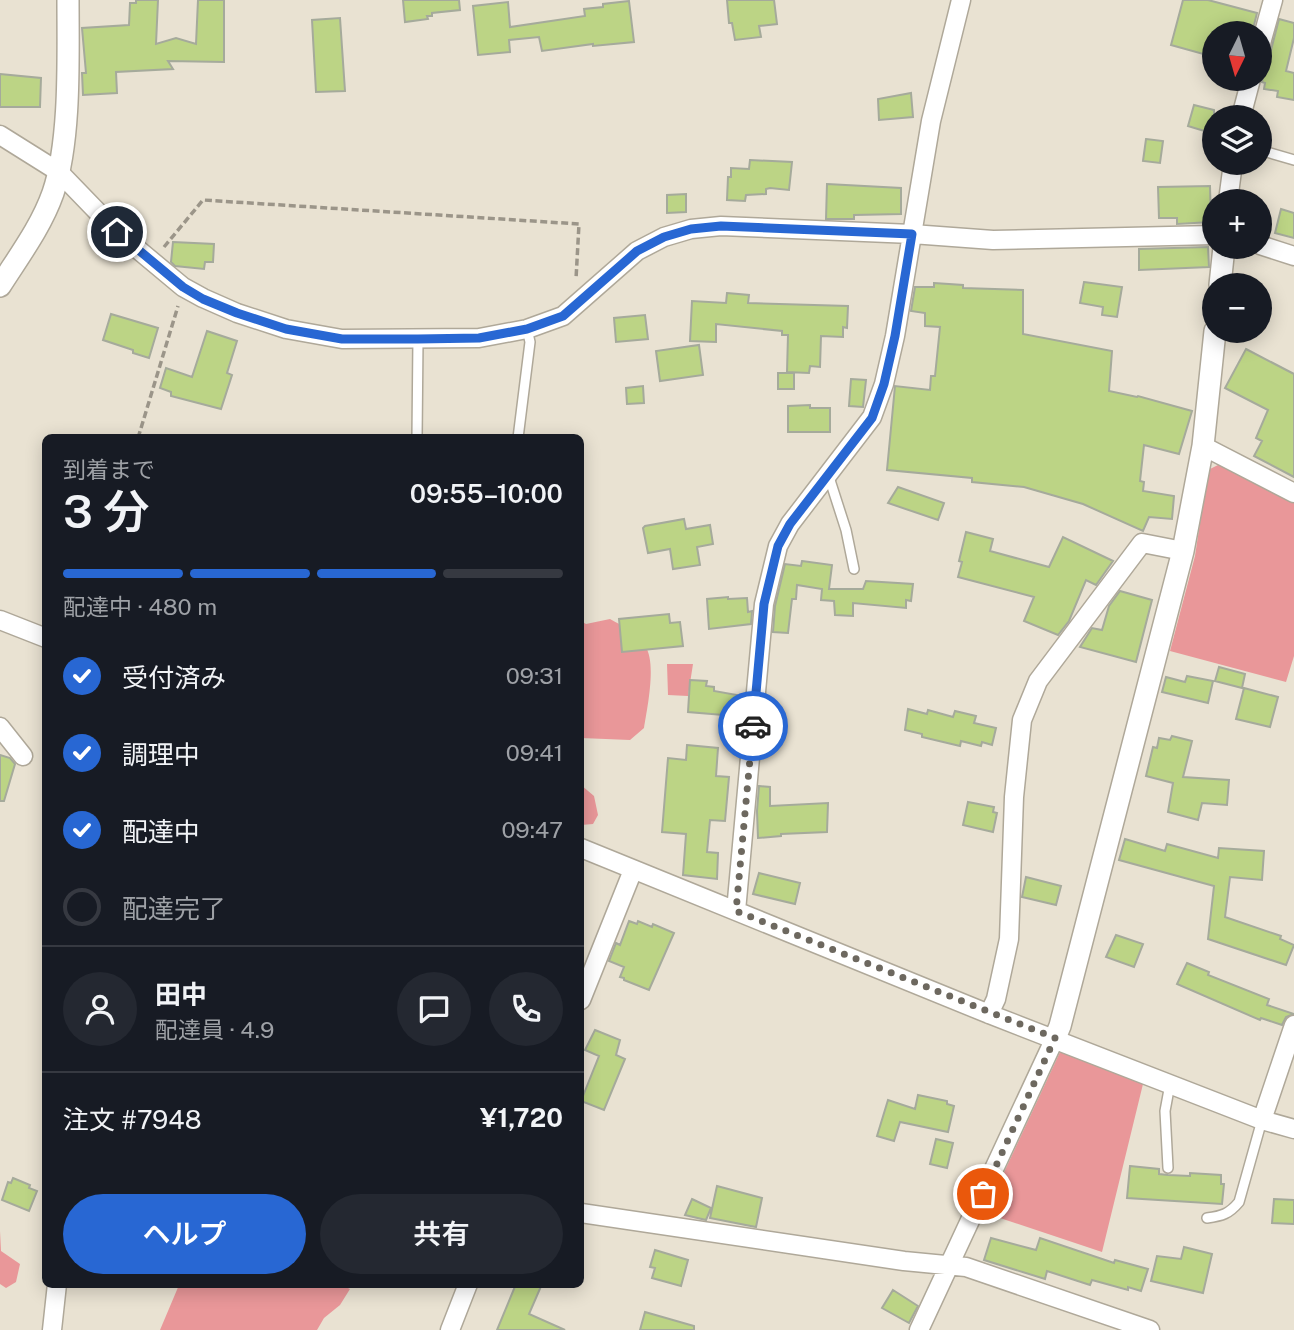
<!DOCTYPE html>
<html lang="ja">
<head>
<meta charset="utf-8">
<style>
	:root { --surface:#171b24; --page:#242831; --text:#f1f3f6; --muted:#9ea1a6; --line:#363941; --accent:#2867d3 }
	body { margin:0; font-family:"Public Sans","Noto Sans JP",sans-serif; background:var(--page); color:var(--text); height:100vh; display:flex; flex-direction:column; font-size:26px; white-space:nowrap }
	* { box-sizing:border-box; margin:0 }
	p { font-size:23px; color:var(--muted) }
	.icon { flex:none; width:38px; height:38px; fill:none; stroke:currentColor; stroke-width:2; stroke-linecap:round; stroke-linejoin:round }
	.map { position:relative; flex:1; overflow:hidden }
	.side { position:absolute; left:42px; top:434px; width:542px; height:854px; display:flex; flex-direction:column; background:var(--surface); border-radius:10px; box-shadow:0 4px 18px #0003 }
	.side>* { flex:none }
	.needle { width:46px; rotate:185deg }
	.controls { position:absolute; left:1202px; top:21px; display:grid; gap:14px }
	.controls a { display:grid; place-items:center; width:70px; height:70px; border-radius:50%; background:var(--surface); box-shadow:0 4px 18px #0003; font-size:35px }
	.pin { position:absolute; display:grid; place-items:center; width:60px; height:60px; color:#fff; margin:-30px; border:4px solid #fff; border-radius:50%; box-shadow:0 2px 7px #0007 }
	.courier { position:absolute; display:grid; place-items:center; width:70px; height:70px; margin:-35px; border:5px solid #2867d3; border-radius:50%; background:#fff; color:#222; box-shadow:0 2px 9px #0007 }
	.head em { font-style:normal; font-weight:600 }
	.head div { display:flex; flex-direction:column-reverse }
	.head { display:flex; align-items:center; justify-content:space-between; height:119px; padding:0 21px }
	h1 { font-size:46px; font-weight:600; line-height:52px }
	.bar { display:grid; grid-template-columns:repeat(4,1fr); gap:10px 7px; align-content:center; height:84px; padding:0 21px }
	.bar i { height:9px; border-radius:5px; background:var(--line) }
	.bar .active { background:var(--accent) }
	.bar p { grid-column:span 4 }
	.line { display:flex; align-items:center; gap:18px; padding:0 21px; border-top:2px solid var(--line) }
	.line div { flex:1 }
	.round { display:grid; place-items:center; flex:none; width:74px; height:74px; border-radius:37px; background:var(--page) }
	ol { padding:0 21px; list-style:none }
	li { display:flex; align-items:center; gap:21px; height:77px }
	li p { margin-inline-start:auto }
	li .icon { padding:7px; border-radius:50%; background:var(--accent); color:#fff; stroke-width:4 }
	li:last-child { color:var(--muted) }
	li i { width:38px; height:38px; border:4px solid var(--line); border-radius:50% }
	.primary-button { display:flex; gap:14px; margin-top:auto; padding:14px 21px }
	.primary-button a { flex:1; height:80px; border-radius:42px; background:var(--accent); color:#fff; font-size:28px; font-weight:600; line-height:80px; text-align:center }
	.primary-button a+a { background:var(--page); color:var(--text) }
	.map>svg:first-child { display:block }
	.green { fill:#e99799 }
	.building { fill:#bcd485; stroke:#a5aa9b; stroke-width:2 }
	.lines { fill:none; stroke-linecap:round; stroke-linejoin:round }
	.service-casing { stroke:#afa899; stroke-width:12 }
	.minor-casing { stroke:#afa899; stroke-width:21 }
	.tertiary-casing { stroke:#afa899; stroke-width:24 }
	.path { stroke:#9b9589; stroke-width:3.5; stroke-dasharray:7 3.5; stroke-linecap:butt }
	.service { stroke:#fff; stroke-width:9 }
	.minor { stroke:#fff; stroke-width:18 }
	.tertiary { stroke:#fff; stroke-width:21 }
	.done { stroke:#6d685f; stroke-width:7; stroke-dasharray:0 12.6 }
	.route { stroke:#2867d3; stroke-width:9 }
</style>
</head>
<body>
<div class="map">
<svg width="1294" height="1330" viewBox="0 0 1294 1330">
	<rect width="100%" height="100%" fill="#e9e2d2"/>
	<path class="green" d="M1222,463L1294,501V656L1286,682L1170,651L1195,556L1208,470Z
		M610,619C623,626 636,633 645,646C657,662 647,709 644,728L630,740L581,738V621L586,624Z
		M667,664H693L688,696L668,695Z
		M581,785L594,796L598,815L593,824L581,825Z
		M1061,1050L1143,1084L1102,1252L985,1213Z
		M0,1231L1,1251L20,1264L16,1282L6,1288L0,1284Z
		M342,1285L350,1289L340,1305L324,1318L317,1330H160L179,1285Z"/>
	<path class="building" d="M136,0H158L156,44L176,38L196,44L198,0H224V62L168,61L173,69L116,72L117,93L83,95L82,73H86L82,28L129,25L130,3H136Z
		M403,0H459L460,10L432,13V16H427L428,19L405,22Z
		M727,0H774L777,24L759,26L761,37L735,40L732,23H729Z
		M1183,0H1208L1257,13L1252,33H1214V57L1171,45Z
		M629,1L634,42L593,46V44L542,51L539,37L509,40L510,52L478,55L473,6L508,2L510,27L585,16L584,9L603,7V4Z
		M340,18L345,91L316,92L312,20Z
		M1279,19L1294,23V38L1286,71L1294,73V100L1277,97L1278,91L1264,89L1265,83L1262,82L1267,56L1271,50Z
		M0,74L41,78L40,107H0Z
		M911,93L913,117L879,120L878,99Z
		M1194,105L1214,110V134L1188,126Z
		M1146,139L1163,141L1160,163L1143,161Z
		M750,160L792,162L789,190L770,188L766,189V194L746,195L745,201L727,200L728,177H731V168L749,169Z
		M827,184L901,188V214L854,215V219H826Z
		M1210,186L1211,222L1177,224V218H1159L1158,187Z
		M686,194V212L667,213V195Z
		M1281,209L1294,213V238L1275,233Z
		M173,242L214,244L213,262H205L204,269L175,266L171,262Z
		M1208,247L1209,267L1139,270V249Z
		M1084,282L1122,287L1117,317L1102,315L1103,307L1080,303Z
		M934,283L963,285V288L1023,290V334L1112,351L1109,391L1137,397L1138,396L1192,411L1179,454L1144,445L1140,481L1144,482L1143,491L1174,496L1172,519L1149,517L1143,531L1083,504L1024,487L972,482V478L887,470L895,386L930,390L931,376H935L940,327L925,326V313L911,311L915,287H934Z
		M727,293L749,295L748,303L848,306L847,328L843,327V337L821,336L820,367L810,366L809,373L787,372L788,335H782V331L716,324V342L690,341L692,301L726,303Z
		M111,314L158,328L149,358L133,353V350L103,340Z
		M645,315L648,339L616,342L614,318Z
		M207,331L237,341L227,373L232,375L221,409L171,396V392L160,388L166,368L192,377Z
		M699,345L703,375L660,381L656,351Z
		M1246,349L1294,374V477L1254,456L1262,441L1256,438L1268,410L1225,388Z
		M778,373H794V389H778Z
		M851,379L866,380L863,407L849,406Z
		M643,386L644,403L627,404L626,388Z
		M810,405V408H830V432H788V406Z
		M898,487L944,503L938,520L888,503Z
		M684,519L686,529L710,525L713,544L697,547L700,565L673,569L670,549L648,553L643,528L645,526Z
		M966,532L993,539L990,551L1049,567L1063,537L1113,561L1096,585L1086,580L1069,621L1058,635L1024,621L1034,597L958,577L962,562L959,561Z
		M802,561L832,565L829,589H863L866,581L913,584L911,601L906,600V608L853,603V616L835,615L834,601L821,600L822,589L797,585L796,599H792L788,633L773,632L775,606L785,564L801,566Z
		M1120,591L1152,600L1136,662L1080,647L1092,628L1102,630L1109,606Z
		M728,597V599L747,598L748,612L752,611L751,624L709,629L707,599Z
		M669,614L670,623L680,622L683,646L622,652L619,619Z
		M1219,667L1245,674L1242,688L1215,681Z
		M1187,676L1213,681L1208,703L1162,692L1166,677L1185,682Z
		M690,680L707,681L706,686L714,687V691L737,695L735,716L688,712Z
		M1244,688L1278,697L1270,727L1236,719Z
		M908,709L927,714L928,710L953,717L955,711L976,716L974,723L996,728L992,745L982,742L981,746L961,741L960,746L922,737V734L905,730Z
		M1172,736L1192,741L1183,777L1229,780L1227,805L1202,803L1198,820L1168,812L1173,783L1146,776L1153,747L1157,748L1159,738L1170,740Z
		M687,745L718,748L716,776L729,777L725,821L710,820L707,852L718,853L717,879L683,875L686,834L662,832L668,758L686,760Z
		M0,755L10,758L15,764L4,801H0Z
		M759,786L770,787V806L828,803L827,832L781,834V836L758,838L757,811Z
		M968,802L994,807L993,812L997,813L993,832L963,825Z
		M1125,839L1165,851L1167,844L1218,858L1219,848L1264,851L1262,880L1230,877L1225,917L1281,936L1280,939L1294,945L1286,965L1208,939L1214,886L1119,860Z
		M759,873L800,883L795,904L753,894Z
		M1026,877L1061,886L1056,905L1022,897Z
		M629,921L637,924L638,921L652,927L653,924L674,933L649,990L624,980V978L620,977L624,967L609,961L616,943L620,945Z
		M1116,935L1143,944L1134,967L1106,957Z
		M1187,963L1209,972L1208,975L1269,999L1267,1005L1294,1014L1286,1017L1282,1025L1261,1018L1260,1020L1177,984Z
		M595,1030L620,1040L616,1055L625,1059L604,1110L581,1101L599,1056L585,1050Z
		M918,1095L947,1101V1104L954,1106L948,1132L900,1122L894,1141L877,1136L888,1100L915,1109Z
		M936,1139L953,1143L947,1168L930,1164Z
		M1130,1166L1159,1169V1174L1168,1175L1190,1176V1173L1221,1175V1184H1224L1222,1204L1127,1198Z
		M13,1178L30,1185L29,1188L37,1191L29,1211L2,1200L8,1182L11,1183Z
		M717,1186L762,1198L756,1227L710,1218Z
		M692,1199L711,1208L706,1220L685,1215Z
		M1274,1199L1294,1200V1224L1272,1223Z
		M991,1238L1036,1250L1040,1238L1114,1263L1115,1260L1148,1269L1141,1291L1128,1287V1290L1092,1280L1090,1285L1047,1271L1045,1279L984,1260Z
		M1184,1247L1212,1254L1203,1293L1151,1281L1157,1256L1181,1259Z
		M655,1250L688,1260L681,1286L652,1278L655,1268L650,1267Z
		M516,1284H542L529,1314L565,1330H497Z
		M893,1290L918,1306L909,1323L882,1308Z
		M645,1312L694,1326V1330H640Z"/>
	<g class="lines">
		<g class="service-casing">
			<path id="service" d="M1260,150L1294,160
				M417,438L418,339
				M518,438L530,342L527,329
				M828,474L846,530L854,569
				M1168,1168L1165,1111L1170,1084
				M1207,1218C1222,1216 1229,1214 1239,1202L1262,1120"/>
		</g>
		<g class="minor-casing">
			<path id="minor" d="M1260,47L1273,0
				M1241,117L1251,79
				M0,135L59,172L117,232L183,287L203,298L237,313L286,329L342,339L479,338L527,329L563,316L637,251L664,237L691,229L721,226L912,234L993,240L1214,235
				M1228,201L1233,163
				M1260,245L1294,256
				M1203,446L1294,493
				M0,620L46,638
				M0,727L23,756
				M581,848L989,1014L1262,1120L1294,1129
				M736,911L764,604L778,546L790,524L872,417L884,384L895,336L931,121L961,0
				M581,1000L633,870
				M989,1014L996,999L1009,939L1014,797L1022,720L1038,681L1142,543L1183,551
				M1262,1120L1294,1025
				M581,1213L904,1261L966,1267L1150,1330
				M52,1330L57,1284
				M450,1330L468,1284
				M919,1330L1055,1038"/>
		</g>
		<g class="tertiary-casing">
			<path id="tertiary" d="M1220,285L1224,247
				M0,286C19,256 41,227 53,193C71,140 68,56 68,0
				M1055,1038L1060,1026L1183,551L1203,446L1215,331"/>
		</g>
		<path class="path" d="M164,247L203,200L579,224L576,279
			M138,438L178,306"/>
		<use href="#service" class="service"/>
		<use href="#minor" class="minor"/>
		<use href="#tertiary" class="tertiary"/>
	</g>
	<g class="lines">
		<path class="done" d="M753,726L736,911L1055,1038L983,1194"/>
		<path class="route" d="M117,232L183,287L203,299L237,313L286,329L342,339H418L479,338L527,329L563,316L637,251L664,237L691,229L721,226L912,234L895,336L884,384L872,418L790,524L778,546L764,604L753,726"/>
	</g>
</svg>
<div class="controls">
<a><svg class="needle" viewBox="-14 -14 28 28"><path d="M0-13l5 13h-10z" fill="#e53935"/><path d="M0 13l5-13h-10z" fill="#9ea1a6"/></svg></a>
<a><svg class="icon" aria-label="layers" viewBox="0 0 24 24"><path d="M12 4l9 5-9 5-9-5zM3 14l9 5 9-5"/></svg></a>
<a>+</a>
<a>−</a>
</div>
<div class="pin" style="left:983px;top:1194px;background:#ea580c"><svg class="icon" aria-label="bag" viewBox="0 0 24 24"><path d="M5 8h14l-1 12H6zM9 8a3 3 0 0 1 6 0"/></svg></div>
<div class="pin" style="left:117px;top:232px;background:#1f2937"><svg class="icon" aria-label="home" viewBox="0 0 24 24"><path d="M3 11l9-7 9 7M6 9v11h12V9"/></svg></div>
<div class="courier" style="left:753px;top:726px"><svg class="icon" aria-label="car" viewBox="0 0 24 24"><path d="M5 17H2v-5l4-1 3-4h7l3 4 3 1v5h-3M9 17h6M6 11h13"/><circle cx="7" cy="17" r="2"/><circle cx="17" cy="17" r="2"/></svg></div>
<section class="side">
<div class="head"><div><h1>3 分</h1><p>到着まで</p></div><em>09:55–10:00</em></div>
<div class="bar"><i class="active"></i><i class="active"></i><i class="active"></i><i></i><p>配達中 · 480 m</p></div>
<ol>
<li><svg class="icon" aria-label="check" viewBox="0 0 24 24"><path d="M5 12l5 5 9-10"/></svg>受付済み<p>09:31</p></li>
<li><svg class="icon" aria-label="check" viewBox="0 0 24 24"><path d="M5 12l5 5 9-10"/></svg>調理中<p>09:41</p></li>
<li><svg class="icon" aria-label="check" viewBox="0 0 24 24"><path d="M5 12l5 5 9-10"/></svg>配達中<p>09:47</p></li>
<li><i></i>配達完了</li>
</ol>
<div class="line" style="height:126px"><a class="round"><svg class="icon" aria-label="person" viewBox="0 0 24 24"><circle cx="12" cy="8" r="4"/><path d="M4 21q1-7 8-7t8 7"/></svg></a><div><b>田中</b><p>配達員 · 4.9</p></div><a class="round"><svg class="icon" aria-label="chat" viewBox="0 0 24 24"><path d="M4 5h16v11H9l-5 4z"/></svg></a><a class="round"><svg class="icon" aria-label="phone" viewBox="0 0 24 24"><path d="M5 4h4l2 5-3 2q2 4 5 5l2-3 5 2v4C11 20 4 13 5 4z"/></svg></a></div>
<div class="line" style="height:91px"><div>注文 #7948</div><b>¥1,720</b></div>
<div class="primary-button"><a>ヘルプ</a><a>共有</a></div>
</section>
</div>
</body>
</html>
